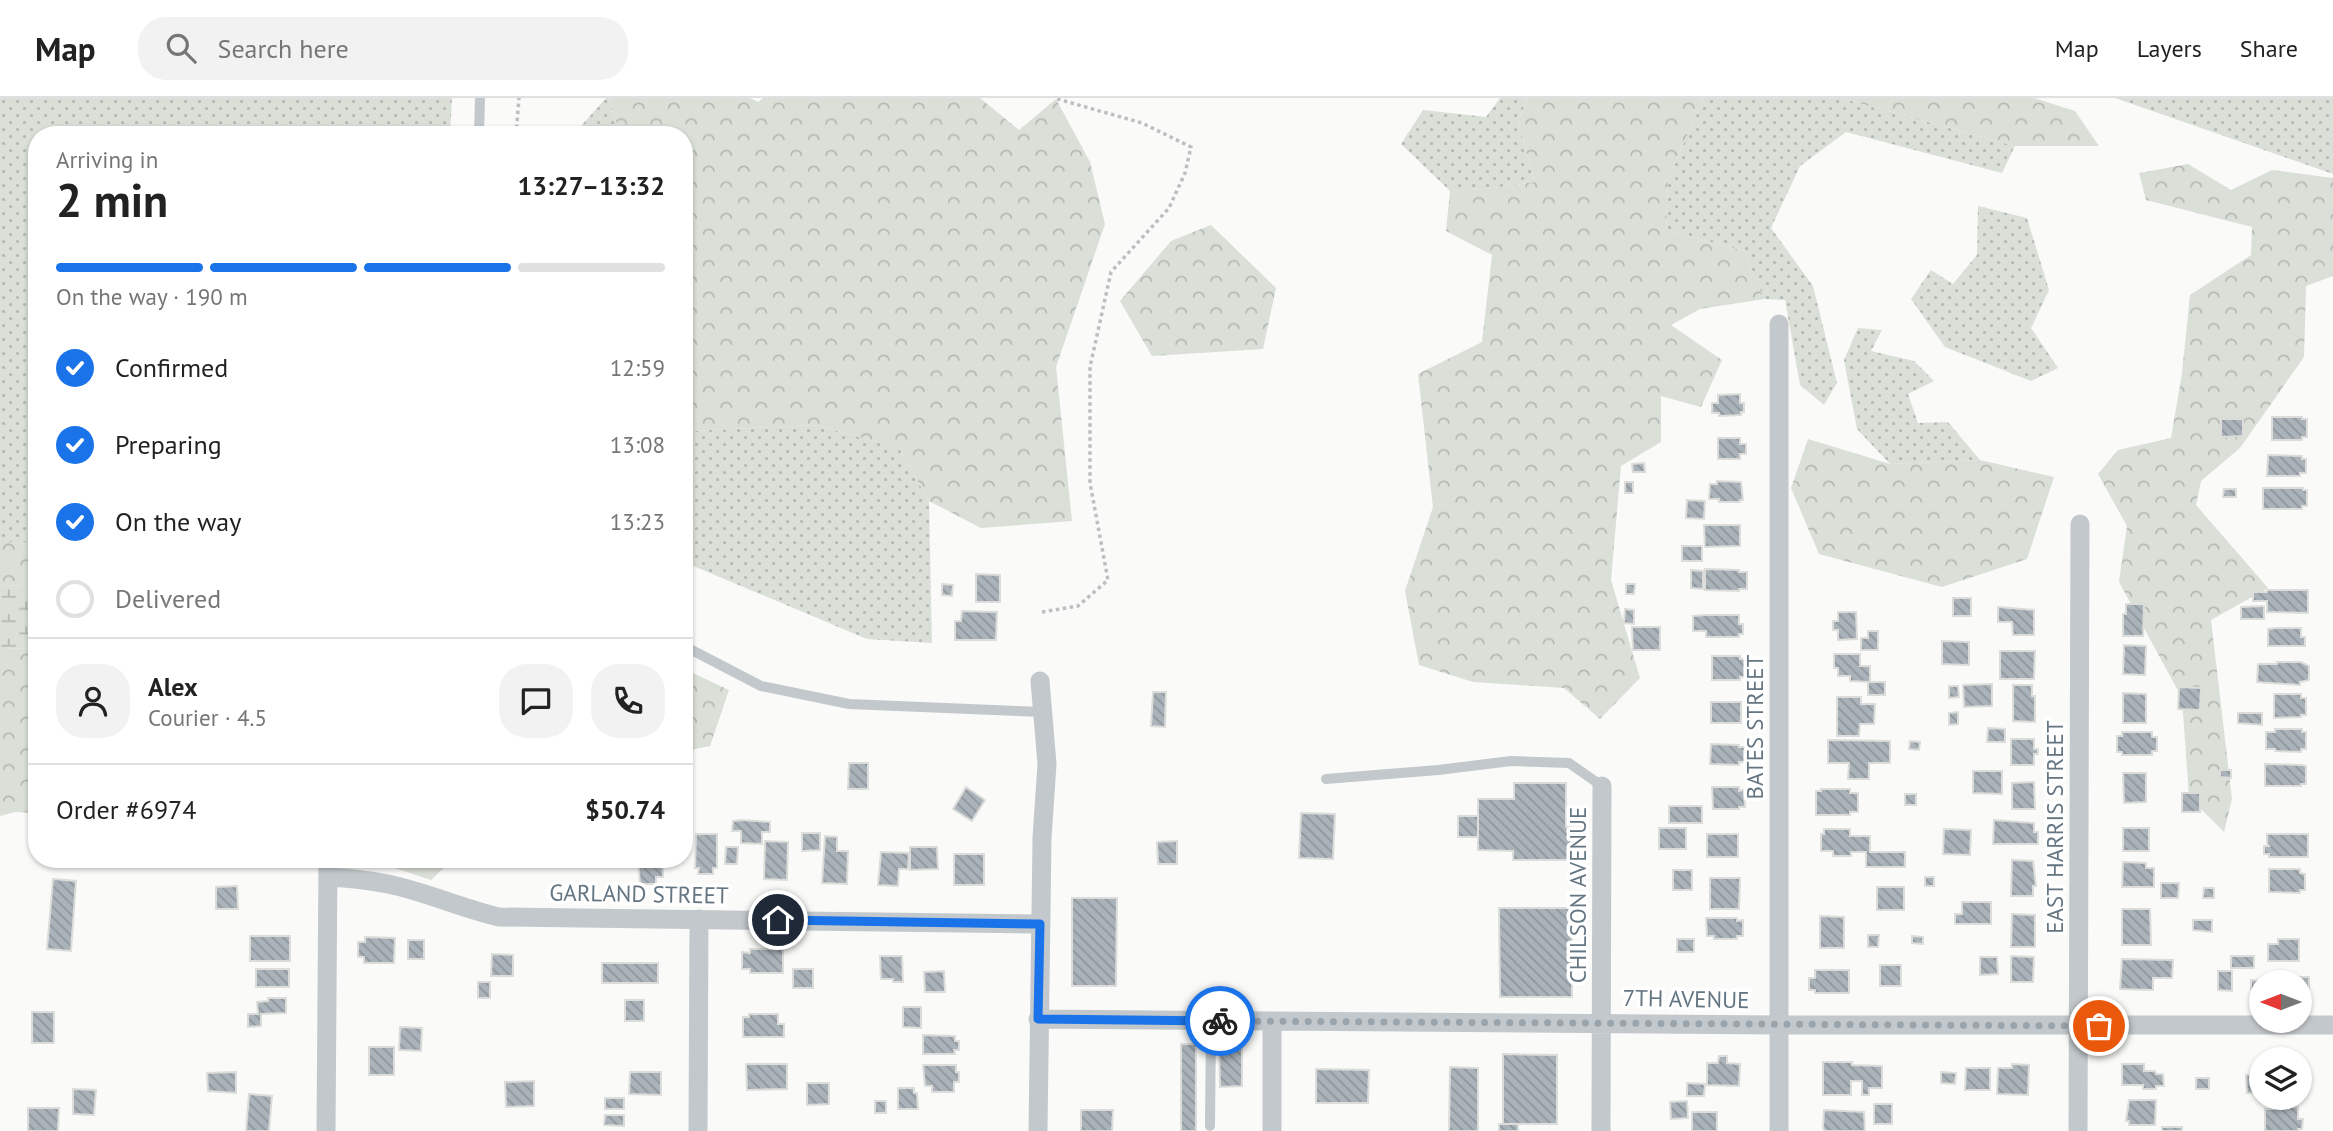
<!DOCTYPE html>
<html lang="en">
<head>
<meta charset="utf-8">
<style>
	:root { --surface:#fff; --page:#f2f2f2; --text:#222; --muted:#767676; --line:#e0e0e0; --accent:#1a73e8 }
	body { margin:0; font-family:"PT Sans",sans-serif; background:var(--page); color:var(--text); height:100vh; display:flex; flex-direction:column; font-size:26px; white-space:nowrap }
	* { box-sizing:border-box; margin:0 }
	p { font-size:23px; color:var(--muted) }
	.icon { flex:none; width:38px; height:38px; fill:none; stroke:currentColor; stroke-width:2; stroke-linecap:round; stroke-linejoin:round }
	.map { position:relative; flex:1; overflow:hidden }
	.drawer { position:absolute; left:28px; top:28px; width:665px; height:742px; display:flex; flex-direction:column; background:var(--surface); border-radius:28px; box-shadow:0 2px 5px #0004 }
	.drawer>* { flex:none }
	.needle { width:46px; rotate:270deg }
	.tools { position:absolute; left:2249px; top:872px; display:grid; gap:14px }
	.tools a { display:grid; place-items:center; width:63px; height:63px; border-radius:50%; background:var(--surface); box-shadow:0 2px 5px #0004; font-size:35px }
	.pin { position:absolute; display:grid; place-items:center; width:60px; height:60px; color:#fff; margin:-30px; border:4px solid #fff; border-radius:50%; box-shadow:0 2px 7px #0007 }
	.courier { position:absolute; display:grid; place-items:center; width:70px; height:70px; margin:-35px; border:5px solid #1a73e8; border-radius:50%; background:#fff; color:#222; box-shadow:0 2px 9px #0007 }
	.summary em { font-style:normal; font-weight:700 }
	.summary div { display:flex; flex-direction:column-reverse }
	.summary { display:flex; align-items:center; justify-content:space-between; height:119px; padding:0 28px }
	h1 { font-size:46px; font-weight:700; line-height:52px }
	.bar { display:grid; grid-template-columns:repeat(4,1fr); gap:10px 7px; align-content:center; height:84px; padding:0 28px }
	.bar i { height:9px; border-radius:5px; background:var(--line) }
	.bar .selected { background:var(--accent) }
	.bar p { grid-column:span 4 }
	.line { display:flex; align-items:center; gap:18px; padding:0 28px; border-top:2px solid var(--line) }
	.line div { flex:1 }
	.round { display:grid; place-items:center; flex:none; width:74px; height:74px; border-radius:28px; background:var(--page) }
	ol { padding:0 28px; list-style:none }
	li { display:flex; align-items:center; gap:21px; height:77px }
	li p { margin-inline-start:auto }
	li .icon { padding:7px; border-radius:50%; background:var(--accent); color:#fff; stroke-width:4 }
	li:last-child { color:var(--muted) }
	li i { width:38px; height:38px; border:4px solid var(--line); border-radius:50% }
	header { display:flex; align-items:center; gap:42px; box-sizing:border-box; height:98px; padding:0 35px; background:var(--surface); border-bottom:2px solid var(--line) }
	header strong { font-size:33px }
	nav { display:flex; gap:38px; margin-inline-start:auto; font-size:24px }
	.search { width:490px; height:63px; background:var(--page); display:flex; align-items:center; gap:18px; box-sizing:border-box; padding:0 24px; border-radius:28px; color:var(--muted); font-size:26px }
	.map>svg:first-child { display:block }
	.grass { fill:url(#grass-dots) }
	.forest { fill:url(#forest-crowns) }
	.wetland { fill:url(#wetland-marsh) }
	.building { fill:url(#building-back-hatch); stroke:#dcdcda; stroke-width:2 }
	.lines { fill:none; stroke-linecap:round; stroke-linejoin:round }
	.path { stroke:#bbbfc2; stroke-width:3.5; stroke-dasharray:3.5 3.5; stroke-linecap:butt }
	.lane { stroke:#c3c8cc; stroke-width:10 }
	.street { stroke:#c3c8cc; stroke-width:19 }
	.done { stroke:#99a4ac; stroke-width:7; stroke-dasharray:0 12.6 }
	.route { stroke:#1a73e8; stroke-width:9 }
	.labels { text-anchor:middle; stroke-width:7; stroke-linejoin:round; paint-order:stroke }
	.street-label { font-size:23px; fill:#657683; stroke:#fff }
</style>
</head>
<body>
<header>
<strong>Map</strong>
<div class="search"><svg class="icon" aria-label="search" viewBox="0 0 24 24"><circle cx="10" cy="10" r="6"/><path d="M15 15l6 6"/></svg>Search here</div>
<nav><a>Map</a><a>Layers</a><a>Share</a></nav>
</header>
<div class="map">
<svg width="2333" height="1033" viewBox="0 0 2333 1033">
	<defs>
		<pattern id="grass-dots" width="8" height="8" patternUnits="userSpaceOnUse" patternTransform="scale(1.75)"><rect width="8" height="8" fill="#dadfd7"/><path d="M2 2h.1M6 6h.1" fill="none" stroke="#b4b9b4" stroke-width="1.8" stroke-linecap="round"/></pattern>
		<pattern id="forest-crowns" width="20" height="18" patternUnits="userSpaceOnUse" patternTransform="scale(1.75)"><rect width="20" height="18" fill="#dadfd7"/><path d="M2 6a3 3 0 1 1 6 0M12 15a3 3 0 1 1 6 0" fill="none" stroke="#b4b9b4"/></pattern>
		<pattern id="wetland-marsh" width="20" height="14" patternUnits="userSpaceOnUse" patternTransform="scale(1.75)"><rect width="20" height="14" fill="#dadfd7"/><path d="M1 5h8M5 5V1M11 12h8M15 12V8" fill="none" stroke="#b4b9b4"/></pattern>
		<pattern id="building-back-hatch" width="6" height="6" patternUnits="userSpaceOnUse" patternTransform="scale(1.75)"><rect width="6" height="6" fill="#aab3b9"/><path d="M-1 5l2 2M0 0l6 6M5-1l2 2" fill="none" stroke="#8e969c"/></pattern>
	</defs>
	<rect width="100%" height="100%" fill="#fafaf8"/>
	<path class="grass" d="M0,0H452L450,37H37V444H0Z
		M606,0H608L621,37H573Z
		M1500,0H1528L1518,24L1535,84L1485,91L1450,93L1401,46L1423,12L1486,19Z
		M1704,0H1841L2015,48L2002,75L1846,34L1800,68L1771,130L1813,188L1837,285L1824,307L1800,287L1785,202L1764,201L1744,153L1666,132L1668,80Z
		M2115,0H2333V76Z
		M1978,108L2027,120L2049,192L2031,230L2058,270L2031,283L1945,249L1911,201L1931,172L1953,186L1977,157Z
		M1858,230L1882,232L1871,253L1914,263L1934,283L1908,296L1918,325L1948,324L1980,362L1890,366L1857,331L1844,262Z
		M816,327L899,350L929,403L932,545L867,541L684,464V328L688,333Z"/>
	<path class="forest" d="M608,0H750L758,4L763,0H980L1019,32L1056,1L1090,64L1105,126L1056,269L1072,423L981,430L929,403L899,350L816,327L687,333L684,328V37H621Z
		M1528,0H1704L1668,80L1666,132L1744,153L1764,201L1700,211L1671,227L1722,262L1701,309L1661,298V344L1621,368L1611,482L1640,580L1600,621L1564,590L1473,584L1419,567L1405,493L1433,409L1418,276L1482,244L1492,157L1446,133L1450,93L1485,91L1535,84L1518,24Z
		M1841,0H2034L2075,13L2099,48H2015Z
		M2188,66L2231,92L2272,72L2333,80V178L2306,188L2304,259L2240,350L2201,383L2196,407L2268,490L2211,522L2232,701L2224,734L2189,699L2182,600L2119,484L2127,428L2098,376L2118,352L2171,340L2182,275L2190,197L2251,157L2252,129L2146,102L2139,75Z
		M1211,127L1276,190L1263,251L1152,258L1120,203L1171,143Z
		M1808,341L1890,366L1980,362L2054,379L2027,461L1942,489L1819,456L1791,390Z
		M0,444H37V488L0,487Z
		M37,550V715L15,714L0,718V551Z
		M684,571L729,592L710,648L684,653Z
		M368,761H453L431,782Z"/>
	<path class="wetland" d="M0,487L37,488V550L0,551Z"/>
	<path class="building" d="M1740,296V305H1744V314H1741V317L1719,318V315H1712V305H1718V297Z
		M2272,319H2302V321H2307V339H2302V342H2272Z
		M2221,321H2243V338L2221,339Z
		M1718,340H1740V346H1746V356H1740V361H1718Z
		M2268,357L2302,358V361H2306V375H2300V378H2267Z
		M1644,365L1645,374H1633L1632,366Z
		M1717,383L1741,384L1743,402H1740V404H1719V401H1709L1710,386H1717Z
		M1625,384H1633V395H1625Z
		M2263,390H2303V392H2307V408H2302V411H2263Z
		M2224,391H2236V399H2223Z
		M1687,402L1705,403L1704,421L1686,420Z
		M1704,427H1740V448L1705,449Z
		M1682,448H1702V463H1682Z
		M1705,471L1739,472V474H1747V491H1739V493L1705,492Z
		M1691,472L1703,473V491L1691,490Z
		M976,476L1000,477V504H976Z
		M942,486L953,487L952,498L942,497Z
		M1626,486H1635L1634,496H1626Z
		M2267,492H2308V515L2267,514V503H2253V494H2267Z
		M1953,500H1971V518H1953Z
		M2126,506H2144L2143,538H2123V516H2126Z
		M2264,508V521H2241V509Z
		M1998,509L2034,512V537H2013L2012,524H1998Z
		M1625,511L1634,512V526L1624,525Z
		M962,513L997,514L996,542H955V523H961Z
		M1838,514H1856L1857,541L1838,542V532H1833V523H1838Z
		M1706,517H1739V526H1743V536H1739V539H1706V533H1693V518Z
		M1632,529H1660V552H1633Z
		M2277,530H2301V539H2305V548H2268V531Z
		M1868,533H1878V552H1861V540H1868Z
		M1942,543L1969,544V567L1942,566Z
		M2124,547L2146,548L2145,577L2123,576Z
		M2000,553H2035L2034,581H2000Z
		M1834,556H1860V568H1870V584L1850,583V578H1838V570H1834Z
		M1712,558H1740V561H1745V579H1740V582H1712Z
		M2277,564H2301L2309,568V582L2300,584V587L2257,584L2258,566H2277Z
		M1868,584H1885V597H1868Z
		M1992,586V608L1964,609L1963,587Z
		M2013,587H2032V598H2035V624L2013,623Z
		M1949,588H1958L1959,599L1949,600Z
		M2179,589L2201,590L2200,612L2178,611Z
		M1153,594H1166L1165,629L1151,628Z
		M2123,595L2146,596V625H2123Z
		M2274,596H2301V600H2306V617H2301V619L2274,620Z
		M1837,599H1861V606H1875L1874,626H1860L1859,638H1837Z
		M1711,604H1741V625H1711Z
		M1958,614V626L1949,627V615Z
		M2238,615H2262V627L2238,625Z
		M1988,630L2005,631V644H1987Z
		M2275,631H2302V634H2306V651H2301V654L2275,653V651H2266V634H2275Z
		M2122,634H2152V639H2157V653H2152V657H2122V654H2117V638H2122Z
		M2011,641H2034V651H2038V656H2034V667H2011Z
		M1828,642L1890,643V665H1869V681H1848L1849,665H1828Z
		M1910,643L1920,644L1919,652L1909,651Z
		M1711,646L1739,647V649H1745V664H1739V667L1710,666Z
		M849,665H868V691H848Z
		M2265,666L2302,667L2306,668V686H2301V688H2265Z
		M2220,672H2231V680L2220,679Z
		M1973,673H2002V696L1973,695Z
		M2123,675H2146V704L2124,705Z
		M2034,684L2035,711H2012V685Z
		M1514,685H1566V729H1580V762H1513V753L1478,752V701H1514Z
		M966,689L985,702L972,723L953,711Z
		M1712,689H1739V693L1744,692L1745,709H1739V711H1713Z
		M1821,691H1850V695H1858V714H1850V717H1816V693H1821Z
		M2182,695H2200V714H2182Z
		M1905,696H1916V707H1905Z
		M1669,708H1702V725H1669Z
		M1301,715L1335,716L1333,761L1299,760Z
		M1458,718H1478V739H1458Z
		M742,722L770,724V734H762V746L741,745V733H732L733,723Z
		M1994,722L2034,725V734H2038V746H1993Z
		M1659,730H1686V751H1659Z
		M2123,730H2149V753H2123Z
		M1824,731H1850V738H1870V754H1905V769H1866V754H1851V758H1833V753H1821V736H1824Z
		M1944,731L1971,732L1970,757L1943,756Z
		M802,735H820V752L802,753Z
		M696,736H717V770H713V776H698L699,770H695Z
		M1707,736H1738V759H1707Z
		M2267,736H2308V759H2269V756H2264V748H2269L2267,745Z
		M825,738L837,739V753H848L847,786L822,785Z
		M765,743L788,744L787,782L764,781Z
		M1177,743V766H1158L1157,744Z
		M726,749H738L737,766H725Z
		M910,749H937L938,771L910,772Z
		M881,754L909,755L908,771H899L898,788L878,787Z
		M954,756H984V787H954Z
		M638,761H658V766H663V779H656V786H640Z
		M2012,762L2033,763L2036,788H2033V798H2011Z
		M2123,764L2146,765V770H2154V789H2122Z
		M2269,771H2300V775L2305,776V792H2300V795L2269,794Z
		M1673,772H1692V792H1673Z
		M1925,779H1934V788H1925Z
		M1710,780H1740L1739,811H1710Z
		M53,781L76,783L71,853L47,851Z
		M2161,785H2179L2178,800H2161Z
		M237,788L238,811H216V789Z
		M1877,789H1904V812H1877Z
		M2204,790H2214V800H2203Z
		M1072,800H1117L1116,888H1072Z
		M1962,804H1991V826H1955V816H1962Z
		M1499,810H1572V899H1500Z
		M2122,811H2150L2151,847H2122Z
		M2012,816L2035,817V849H2011Z
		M1820,818L1844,819V850H1820Z
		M1706,820H1737V823L1743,822V838H1737V841H1714V838H1707Z
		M2193,822H2212V834L2193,832Z
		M1868,837H1879L1878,849H1868Z
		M250,838H290V863H250Z
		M1912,838L1923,839V846L1912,845Z
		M365,839L395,840L394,865H364V859H358V844H365Z
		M1677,841H1694V854H1677Z
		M2278,841H2299V863H2268V846H2278Z
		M408,842H424V861H408Z
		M750,851H783V875H750V871H742V854L750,855Z
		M492,856L513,857V878H491Z
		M880,858H902L903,884H893V881H881Z
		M2011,858L2034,859L2033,884H2011Z
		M2231,858H2254V870H2231Z
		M1980,859H1997L1998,876L1980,877Z
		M2122,861L2173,862L2172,880H2153V892L2120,891Z
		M602,865H658V885H602Z
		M1880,867H1901V888H1880Z
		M256,871H289V889H256Z
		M793,871H813V890H793Z
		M1815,872H1849V895H1815V892H1809V880H1815Z
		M944,873L945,894H925L924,874Z
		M2218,873H2232V893L2218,892Z
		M2265,879H2309V899H2300V884H2261V891H2251V882L2265,883Z
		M478,884H490V900H478Z
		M268,900H286V915L261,916V928L248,929V916H258L257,904L268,903Z
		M625,902H644V923H625Z
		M903,909H921V930L903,929Z
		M32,914H54V945H32Z
		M749,916H778V926H784V939H743V919H749Z
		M400,929L422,930L421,953L399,952Z
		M923,937L955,938V943H959V952H954L955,956H923Z
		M1181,946H1196V1033H1181Z
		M1242,946V988L1220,989L1219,947Z
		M369,949H394V977H369Z
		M1503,956L1557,957V1026H1503Z
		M1719,958H1727V965L1740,966L1739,988L1707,987V965H1718Z
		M1823,964H1852V967L1882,968V990H1869V997H1862V983H1851V997H1823Z
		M746,966H787V991L747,992Z
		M2012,966L2029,967L2028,997L1997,996L1998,970H2012Z
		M2122,966H2144V973H2155L2156,976H2163L2164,988H2156V991H2143V987H2122Z
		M923,967H956V974H959V984H954V994H932V988H925Z
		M1450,969L1478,970V1033H1449Z
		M1966,970H1990V992H1965Z
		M1316,971L1369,972L1368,1005H1316Z
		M236,974V995L208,993L207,975Z
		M630,974H661V997L629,996Z
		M1941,974L1956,975L1955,986L1941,985Z
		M2246,977H2261V995H2247Z
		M2196,980H2209V991H2196Z
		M534,983V1008L506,1009L505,984Z
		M807,985H829V1006L807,1007Z
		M1687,985L1705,986L1704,998H1687Z
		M898,990H914V995H917L918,1011H898Z
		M73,991L96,992L94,1017L73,1016Z
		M249,996L272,998L269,1033H246Z
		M605,1000H624V1011H605Z
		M2129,1002H2156L2155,1027H2129V1023H2126Z
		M875,1003H886V1015H875Z
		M1687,1003L1688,1020L1671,1021L1670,1004Z
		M1874,1006H1892V1026H1874Z
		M2273,1009H2298V1021H2303L2302,1031H2298V1033H2265V1011H2273Z
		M28,1010H59L58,1033H28Z
		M1081,1012H1113L1112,1033H1081Z
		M1824,1012L1864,1014L1865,1033H1825L1823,1030Z
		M1692,1014H1717V1033H1692Z
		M605,1017H624V1028L604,1027Z
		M1499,1026H1518V1033H1499Z
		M2162,1029H2182V1033H2162Z"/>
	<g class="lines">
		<path class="path" d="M516,37L519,0
			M1042,514L1078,508L1108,482L1090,385V269L1111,174L1169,110L1185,75L1191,49L1142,25L1054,0"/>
		<path class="lane" d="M479,37L480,0
			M684,548L761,588L849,606L1043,614
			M1326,681L1438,672L1511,663L1569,665L1602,688
			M1210,1028L1211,923"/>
		<path class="street" d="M1779,226V1033
			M328,779C348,780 368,782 388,786C426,794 461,810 499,819L1040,826
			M1038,921L1780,927H2333
			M1272,924V1033
			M326,1033L328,761
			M698,1033L699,821
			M1038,1033L1042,740L1047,666L1040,583
			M1601,1033L1602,688
			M2078,1033L2080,426"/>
	</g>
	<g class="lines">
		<path class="done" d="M1220,923L2099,928"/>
		<path class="route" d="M778,822L1040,826L1038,921L1220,923"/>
	</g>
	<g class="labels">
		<g class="street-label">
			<text transform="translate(1755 629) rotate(-90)" y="8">BATES STREET</text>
			<text transform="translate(2055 729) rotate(-90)" y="8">EAST HARRIS STREET</text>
			<text transform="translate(639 796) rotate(1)" y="8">GARLAND STREET</text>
			<text transform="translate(1578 797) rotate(-90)" y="8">CHILSON AVENUE</text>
			<text transform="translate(1686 901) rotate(1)" y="8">7TH AVENUE</text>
		</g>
	</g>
</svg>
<div class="tools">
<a><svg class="needle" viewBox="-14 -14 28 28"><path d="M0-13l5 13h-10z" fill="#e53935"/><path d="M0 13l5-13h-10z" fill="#767676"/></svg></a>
<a><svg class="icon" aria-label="layers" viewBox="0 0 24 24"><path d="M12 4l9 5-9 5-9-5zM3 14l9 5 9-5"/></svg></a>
</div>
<div class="pin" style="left:2099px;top:928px;background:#ea580c"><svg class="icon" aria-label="bag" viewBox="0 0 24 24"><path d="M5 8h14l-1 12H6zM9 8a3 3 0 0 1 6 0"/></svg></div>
<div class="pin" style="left:778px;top:822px;background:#1f2937"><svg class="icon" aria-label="home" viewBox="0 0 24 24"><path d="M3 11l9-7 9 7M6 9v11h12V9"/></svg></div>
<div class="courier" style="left:1220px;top:923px"><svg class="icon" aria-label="bike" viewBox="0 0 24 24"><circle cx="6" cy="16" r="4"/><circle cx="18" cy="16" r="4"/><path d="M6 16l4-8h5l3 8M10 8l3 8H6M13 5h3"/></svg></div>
<section class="drawer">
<div class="summary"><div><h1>2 min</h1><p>Arriving in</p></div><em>13:27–13:32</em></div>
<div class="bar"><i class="selected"></i><i class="selected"></i><i class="selected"></i><i></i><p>On the way · 190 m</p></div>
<ol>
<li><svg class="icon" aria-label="check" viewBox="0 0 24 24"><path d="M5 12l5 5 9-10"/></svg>Confirmed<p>12:59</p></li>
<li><svg class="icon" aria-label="check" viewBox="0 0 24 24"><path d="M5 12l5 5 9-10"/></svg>Preparing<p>13:08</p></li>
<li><svg class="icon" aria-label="check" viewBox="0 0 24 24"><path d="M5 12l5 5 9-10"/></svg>On the way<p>13:23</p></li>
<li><i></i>Delivered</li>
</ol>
<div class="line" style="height:126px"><a class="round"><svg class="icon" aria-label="person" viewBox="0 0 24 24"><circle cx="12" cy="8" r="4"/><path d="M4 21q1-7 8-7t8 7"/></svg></a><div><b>Alex</b><p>Courier · 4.5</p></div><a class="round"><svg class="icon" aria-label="chat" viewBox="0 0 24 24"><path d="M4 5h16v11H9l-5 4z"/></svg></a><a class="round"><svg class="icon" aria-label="phone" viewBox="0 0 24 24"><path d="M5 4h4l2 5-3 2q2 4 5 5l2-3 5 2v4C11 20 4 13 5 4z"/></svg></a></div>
<div class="line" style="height:91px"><div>Order #6974</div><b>$50.74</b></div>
</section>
</div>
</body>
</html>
